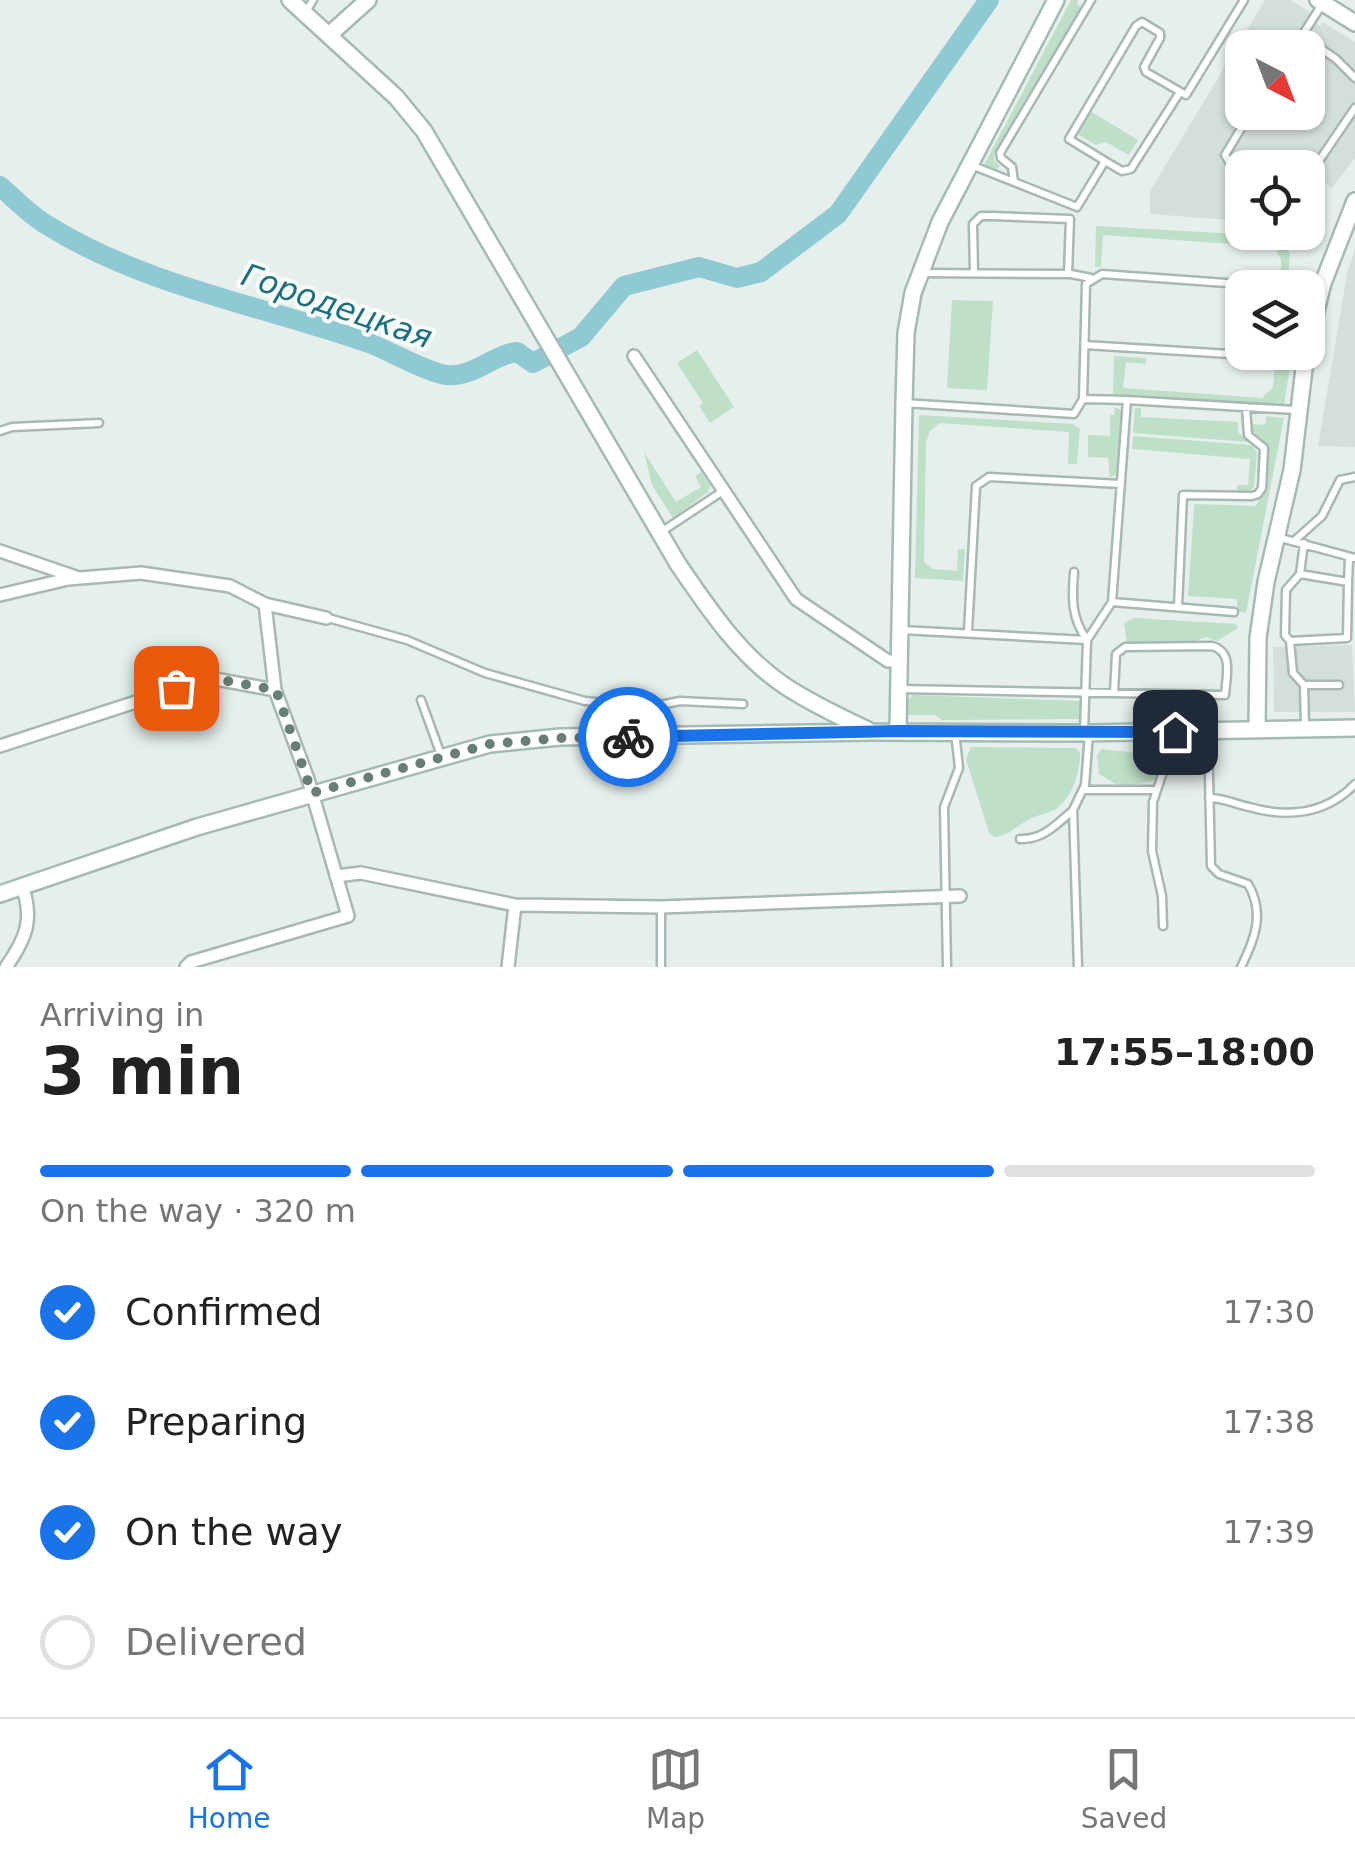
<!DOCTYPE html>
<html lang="en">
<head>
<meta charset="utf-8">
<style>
	:root { --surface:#fff; --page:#f2f2f2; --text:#222; --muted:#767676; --line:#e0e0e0; --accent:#1a73e8 }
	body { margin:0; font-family:"DejaVu Sans",sans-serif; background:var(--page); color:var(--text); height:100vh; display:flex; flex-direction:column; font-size:38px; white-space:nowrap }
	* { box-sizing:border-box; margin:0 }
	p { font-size:32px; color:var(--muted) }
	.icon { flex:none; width:55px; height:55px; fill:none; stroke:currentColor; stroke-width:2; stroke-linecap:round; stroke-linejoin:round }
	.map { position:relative; height:967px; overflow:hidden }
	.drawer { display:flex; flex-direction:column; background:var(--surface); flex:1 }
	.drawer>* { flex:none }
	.needle { width:65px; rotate:138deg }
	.tools { position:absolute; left:1225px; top:30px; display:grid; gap:20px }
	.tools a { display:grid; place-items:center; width:100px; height:100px; border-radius:20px; background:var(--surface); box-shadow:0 2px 8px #0004; font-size:50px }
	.pin { position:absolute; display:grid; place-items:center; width:85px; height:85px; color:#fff; margin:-42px; border-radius:20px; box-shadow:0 5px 15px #0006 }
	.courier { position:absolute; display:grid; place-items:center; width:100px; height:100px; margin:-50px; border:8px solid #1a73e8; border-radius:50%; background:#fff; color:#222; box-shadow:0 2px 12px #0007 }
	.headline em { font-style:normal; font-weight:600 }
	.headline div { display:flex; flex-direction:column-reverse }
	.headline { display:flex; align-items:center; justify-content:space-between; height:170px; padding:0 40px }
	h1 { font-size:65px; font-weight:600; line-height:75px }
	.bar { display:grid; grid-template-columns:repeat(4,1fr); gap:15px 10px; align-content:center; height:120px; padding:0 40px }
	.bar i { height:12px; border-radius:8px; background:var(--line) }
	.bar .selected { background:var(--accent) }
	.bar p { grid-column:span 4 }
	ol { padding:0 40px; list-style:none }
	li { display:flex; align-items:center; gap:30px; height:110px }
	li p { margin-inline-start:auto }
	li .icon { padding:10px; border-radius:50%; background:var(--accent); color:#fff; stroke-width:4 }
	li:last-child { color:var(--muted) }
	li i { width:55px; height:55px; border:5px solid var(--line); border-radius:50% }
	.tab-bar { display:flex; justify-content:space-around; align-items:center; height:140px; border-top:2px solid var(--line); background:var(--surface); font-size:28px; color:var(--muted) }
	.tab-bar a { display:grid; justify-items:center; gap:5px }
	.tab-bar .selected { color:var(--accent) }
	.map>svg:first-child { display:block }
	.built { fill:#d4dfda; fill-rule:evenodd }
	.green { fill:#bfe0c8 }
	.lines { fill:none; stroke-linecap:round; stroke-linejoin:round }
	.river { stroke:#8ec9d4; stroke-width:20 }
	.lane-casing { stroke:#a8b8b2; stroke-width:11 }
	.street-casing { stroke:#a8b8b2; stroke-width:16 }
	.secondary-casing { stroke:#a4bbb3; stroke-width:20 }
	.lane { stroke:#fff; stroke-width:6 }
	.street { stroke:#fff; stroke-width:11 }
	.secondary { stroke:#fff; stroke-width:15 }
	.done { stroke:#687f78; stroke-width:10; stroke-dasharray:0 18 }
	.route { stroke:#1a73e8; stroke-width:12 }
	.labels { text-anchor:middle; stroke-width:8; stroke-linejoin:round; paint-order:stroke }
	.water-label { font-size:32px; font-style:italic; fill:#1c6f80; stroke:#f7fbf9 }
</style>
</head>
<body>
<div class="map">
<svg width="1355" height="967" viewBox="0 0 1355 967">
	<rect width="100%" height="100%" fill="#e6efeb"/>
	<path class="built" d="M1265,0H1290L1312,13L1309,19L1320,26L1323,22L1355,42V158L1332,188L1323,181L1314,193L1324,200L1308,223V168H1242V221L1150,214V191ZM1242,48H1308V112H1242Z
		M1355,249V447L1318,446L1347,274Z
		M1352,645L1355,712H1274L1273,647Z"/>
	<path class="green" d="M1071,0H1078L1077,4L1081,7L994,153V160L1000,166L995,171L984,165Z
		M1090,111L1138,140L1129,155L1106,142L1096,145L1079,135L1078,131Z
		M1096,226L1274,236L1290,253L1287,287H1280L1281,260L1274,247L1103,235L1101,267H1095Z
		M952,300L993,301L987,390L947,388Z
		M697,350L734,407L710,423L699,406L703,403L677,363Z
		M1276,353H1292L1284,405L1113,394L1114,356L1146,358V364L1126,362L1123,388L1262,398L1273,387Z
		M1115,407L1123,411L1119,472L1110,478L1108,458L1088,457V435L1110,436V415H1114Z
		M1135,408H1141V417L1238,422V432L1248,442L1133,433Z
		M919,415L1073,424L1080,429L1077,464H1068L1069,432L940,423L930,431L926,442L924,562L933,569L957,571L958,549H965L963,581L915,578Z
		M1266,416L1284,418L1246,613L1237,611V599L1188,596L1194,508L1195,504L1256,506C1267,479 1279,450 1251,430V424L1265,425Z
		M1133,436L1252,445L1257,453L1254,487L1249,491L1237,490V485H1248L1250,459L1132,449Z
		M644,452L676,502L701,487L695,476L701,472L710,485L708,492L673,518L652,485Z
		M1134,618L1236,624L1238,628L1217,641L1206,637L1191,643L1127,644L1124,623Z
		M913,695L1080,701V719L942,720L935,715H907L908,700Z
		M971,747L1075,748L1080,752C1080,773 1073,798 1054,810C1046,814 1037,815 1030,819C1017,825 1009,836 994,837L989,833L966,759Z
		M1161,747L1157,780L1122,788L1099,774L1097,755L1102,749L1136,753Z"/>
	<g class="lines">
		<path class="river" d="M0,186C15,199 30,215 47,225C142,285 263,306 369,343C390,351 426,372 446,375C473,378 494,354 517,352L533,363L581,337L624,286L699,267L737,278L761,272L838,214L989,0"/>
		<g class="lane-casing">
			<path id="lane" d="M306,12L313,0
				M1303,36L1336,59L1355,78
				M1294,48L1323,3
				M1105,161L1122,171L1131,169L1180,92
				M971,165L1077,207L1105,161L1069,139L1136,26L1142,22L1160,33V38L1144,67L1146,72L1186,95L1244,0
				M1242,173L1232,167L1225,155L1251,112
				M1308,177L1355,108
				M1014,182L1012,167L1001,158L1000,153L1091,0
				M923,273L1071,274L1091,278
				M974,273L973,224L981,216H993L1070,219L1068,274
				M1127,400L1295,410
				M904,403L1074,414L1083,399L1086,284L1102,274L1240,284L1234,351L1230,354L1085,345
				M0,431L12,427L99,423
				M661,532L723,491
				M1277,537L1355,558
				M1294,541L1322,516L1340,480L1355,477
				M1304,543L1300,574L1348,582L1349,558
				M1074,572C1072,598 1071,618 1087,640L1112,602L1127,400L1083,399
				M1300,574L1286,590L1285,635L1290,641L1347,638L1348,582
				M1112,602L1234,612
				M1178,607L1183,495L1252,496L1258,494L1262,488L1264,448L1248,435L1246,407
				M328,618L407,640L485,673L585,701L650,707L680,701L743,704
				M902,630L1087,640L1084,732
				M968,631L976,486L989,477L1121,484
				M1290,641L1293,673L1304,685
				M900,689L1225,695C1226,677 1234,652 1212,646L1125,647L1116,654L1114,693
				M421,700L441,755
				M1305,727L1304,685H1339
				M1208,732L1211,866L1219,874L1248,884C1265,913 1255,939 1241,967
				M1083,790H1157
				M1209,798C1225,798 1234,804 1249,807C1288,818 1326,814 1355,784
				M1020,839C1042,840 1056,825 1072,811
				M661,908V967
				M1163,926L1162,896L1152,851L1153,802L1163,772L1164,745
				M947,967L944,807L959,768L955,732
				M1078,967L1073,810L1085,785L1089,734"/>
		</g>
		<g class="street-casing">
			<path id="street" d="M634,356L796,599L888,661H900
				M0,551L76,577
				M0,595L68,579L141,573L230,586L265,604L326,618
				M0,746L210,678L275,690
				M336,876L361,873L515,905L661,907L960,896
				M6,967C26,939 34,919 22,886
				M186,967L191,962L348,916L308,779L275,690L265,604
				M508,967L515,905"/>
		</g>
		<g class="secondary-casing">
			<path id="secondary" d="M290,0L396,97L424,131L678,564C708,608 740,656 785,686C811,703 840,717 868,730
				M1318,0L1355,23
				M329,35L368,0
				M1308,343L1323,283L1355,201
				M1257,730L1258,638L1266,582L1292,470L1306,352
				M898,731L904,403L906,333L913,293L940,222L1056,0
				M0,894L197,827L490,744L560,737L872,732L1084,733L1355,728"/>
		</g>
		<use href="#lane" class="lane"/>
		<use href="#street" class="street"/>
		<use href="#secondary" class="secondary"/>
	</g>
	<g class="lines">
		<path class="done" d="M176,688L210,678L276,690L312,793L490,744L560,738L628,737"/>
		<path class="route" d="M628,737L898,731L1175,732"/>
	</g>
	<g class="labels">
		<g class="water-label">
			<text transform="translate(337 306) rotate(19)" y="11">Городецкая</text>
		</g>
	</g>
</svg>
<div class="tools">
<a><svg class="needle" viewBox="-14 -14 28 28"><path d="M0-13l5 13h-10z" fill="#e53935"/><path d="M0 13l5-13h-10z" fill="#767676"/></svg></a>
<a><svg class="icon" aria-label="locate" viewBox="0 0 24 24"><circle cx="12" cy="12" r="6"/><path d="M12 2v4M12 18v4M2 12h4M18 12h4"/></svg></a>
<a><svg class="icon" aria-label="layers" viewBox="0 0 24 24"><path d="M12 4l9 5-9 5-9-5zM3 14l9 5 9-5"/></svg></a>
</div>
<div class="pin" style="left:176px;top:688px;background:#ea580c"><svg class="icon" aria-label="bag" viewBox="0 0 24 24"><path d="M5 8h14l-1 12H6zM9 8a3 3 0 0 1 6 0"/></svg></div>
<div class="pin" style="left:1175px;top:732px;background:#1f2937"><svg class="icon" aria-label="home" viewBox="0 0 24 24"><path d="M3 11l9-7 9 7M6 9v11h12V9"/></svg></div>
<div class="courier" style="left:628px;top:737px"><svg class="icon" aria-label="bike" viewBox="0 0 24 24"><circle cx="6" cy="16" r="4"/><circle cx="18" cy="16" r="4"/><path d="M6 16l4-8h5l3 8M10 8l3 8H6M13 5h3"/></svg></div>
</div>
<section class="drawer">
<div class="headline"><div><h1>3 min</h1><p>Arriving in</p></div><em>17:55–18:00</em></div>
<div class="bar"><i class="selected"></i><i class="selected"></i><i class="selected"></i><i></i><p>On the way · 320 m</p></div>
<ol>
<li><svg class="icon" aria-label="check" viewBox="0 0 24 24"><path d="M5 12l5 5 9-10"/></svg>Confirmed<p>17:30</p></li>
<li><svg class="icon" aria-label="check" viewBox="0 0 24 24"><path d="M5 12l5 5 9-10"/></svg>Preparing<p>17:38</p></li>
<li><svg class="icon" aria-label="check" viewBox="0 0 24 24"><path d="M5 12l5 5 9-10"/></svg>On the way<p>17:39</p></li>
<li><i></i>Delivered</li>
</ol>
</section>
<nav class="tab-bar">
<a class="selected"><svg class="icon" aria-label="home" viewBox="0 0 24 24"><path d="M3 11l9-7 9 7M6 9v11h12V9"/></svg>Home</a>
<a><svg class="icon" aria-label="map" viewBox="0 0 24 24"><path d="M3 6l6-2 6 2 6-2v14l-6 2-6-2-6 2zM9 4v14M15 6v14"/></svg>Map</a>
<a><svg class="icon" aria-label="saved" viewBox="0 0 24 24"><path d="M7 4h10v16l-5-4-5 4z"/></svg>Saved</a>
</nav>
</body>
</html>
